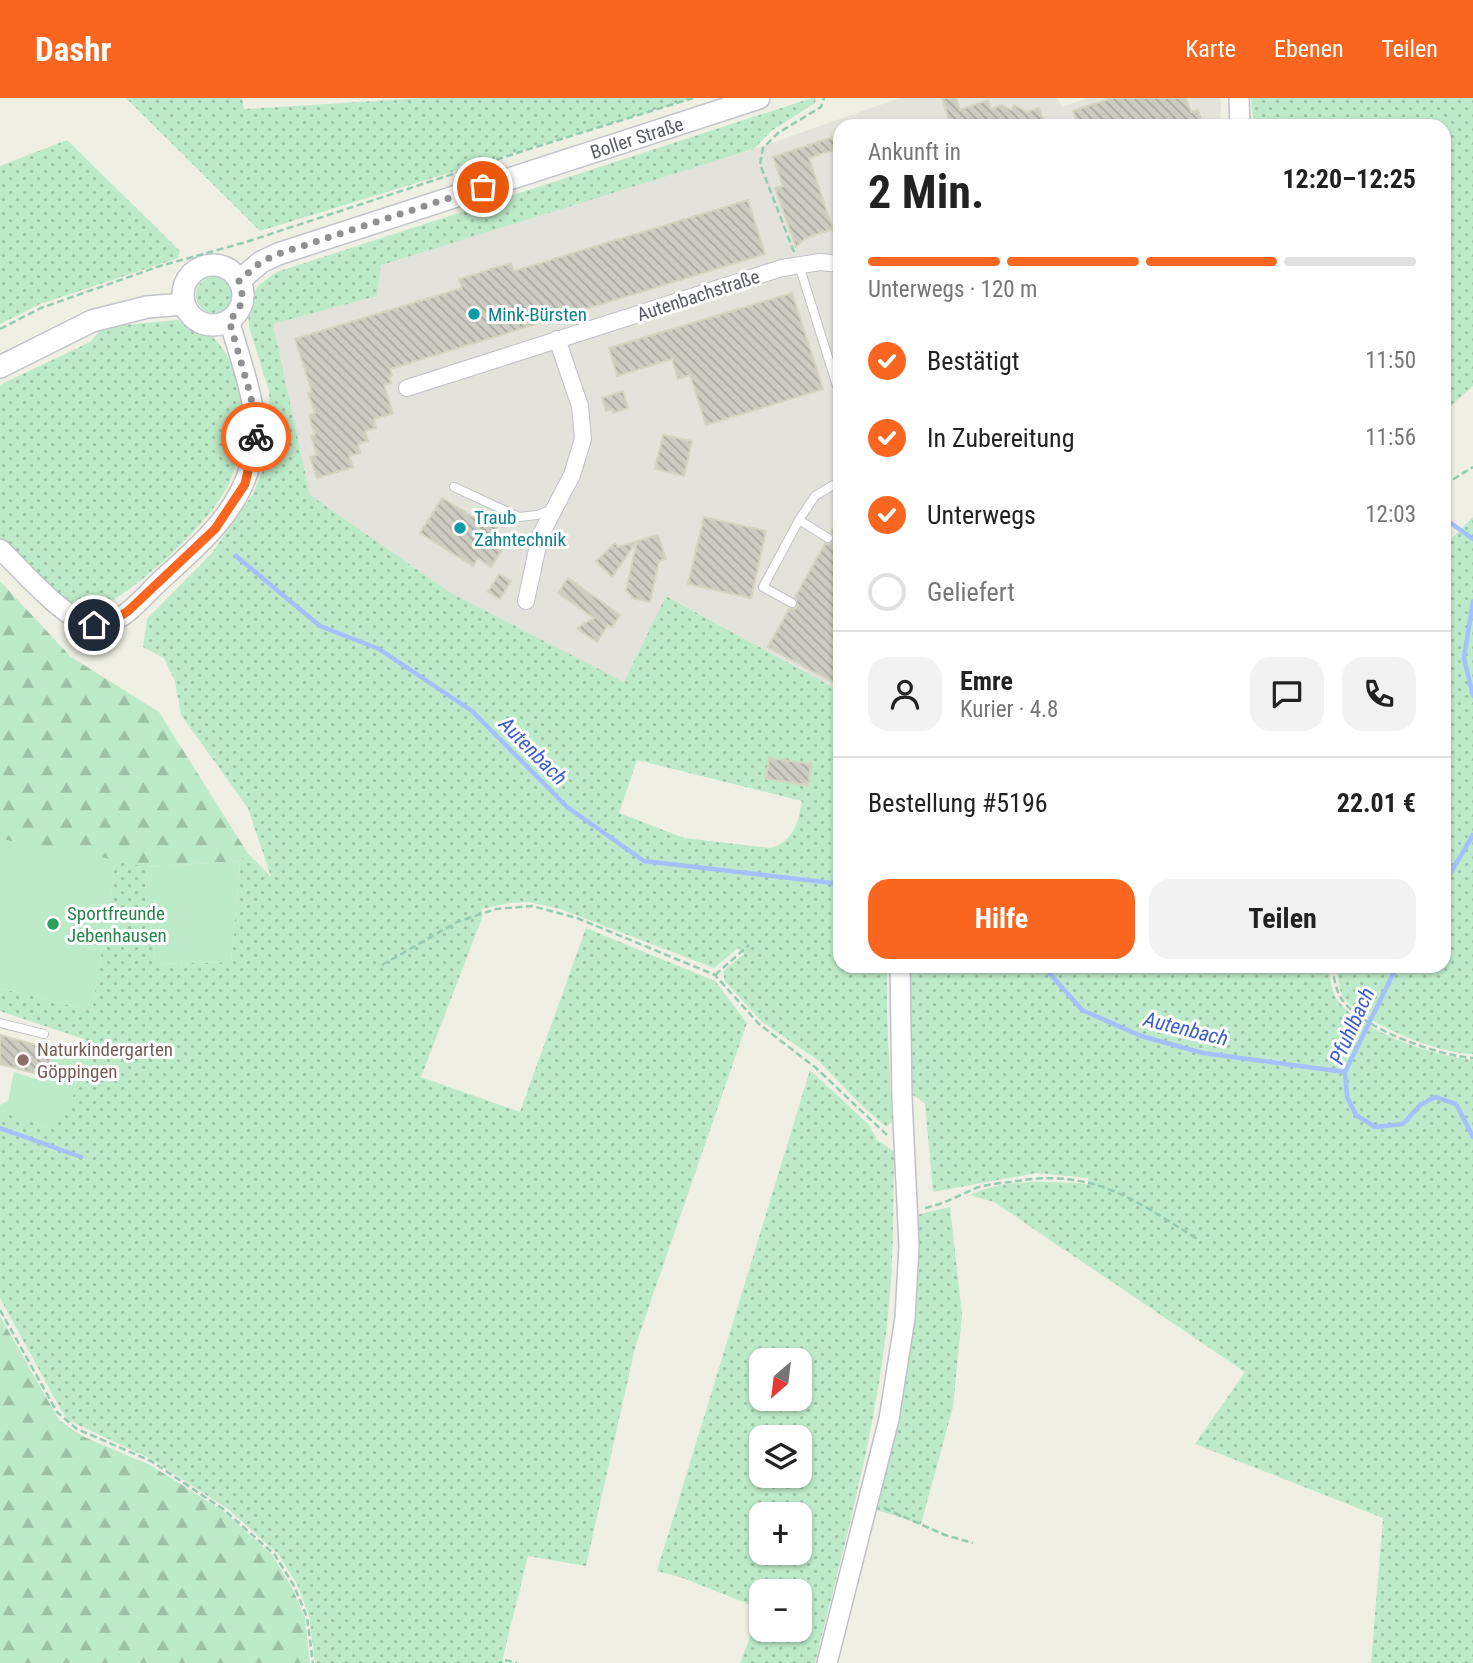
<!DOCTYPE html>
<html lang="de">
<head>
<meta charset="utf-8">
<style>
	:root { --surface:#fff; --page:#f2f2f2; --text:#222; --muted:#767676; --line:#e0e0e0; --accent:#fa661f }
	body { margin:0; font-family:"Roboto Condensed",sans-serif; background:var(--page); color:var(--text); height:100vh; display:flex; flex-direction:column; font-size:26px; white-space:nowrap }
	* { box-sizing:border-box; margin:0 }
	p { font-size:23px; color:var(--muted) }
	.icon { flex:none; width:38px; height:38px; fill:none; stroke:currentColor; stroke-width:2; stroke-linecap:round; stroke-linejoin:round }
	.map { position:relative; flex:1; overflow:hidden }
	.side { position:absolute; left:833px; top:21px; width:618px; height:854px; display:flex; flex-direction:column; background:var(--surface); border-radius:21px; box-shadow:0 2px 5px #0004 }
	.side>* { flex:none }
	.needle { width:46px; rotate:208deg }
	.controls { position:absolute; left:749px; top:1250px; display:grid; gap:14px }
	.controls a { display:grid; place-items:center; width:63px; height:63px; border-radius:14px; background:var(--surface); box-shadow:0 2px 5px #0004; font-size:35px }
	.pin { position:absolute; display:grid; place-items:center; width:60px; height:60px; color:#fff; margin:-30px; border:4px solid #fff; border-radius:50%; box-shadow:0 2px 7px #0007 }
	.courier { position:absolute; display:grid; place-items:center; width:70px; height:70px; margin:-35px; border:5px solid #fa661f; border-radius:50%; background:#fff; color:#222; box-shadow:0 2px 9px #0007 }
	.headline em { font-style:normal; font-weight:700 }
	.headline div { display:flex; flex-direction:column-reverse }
	.headline { display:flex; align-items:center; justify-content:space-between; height:119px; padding:0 35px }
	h1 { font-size:46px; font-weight:700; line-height:52px }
	.bar { display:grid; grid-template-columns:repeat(4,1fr); gap:10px 7px; align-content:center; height:84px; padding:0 35px }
	.bar i { height:9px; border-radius:5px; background:var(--line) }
	.bar .current { background:var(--accent) }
	.bar p { grid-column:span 4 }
	.line { display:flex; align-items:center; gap:18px; padding:0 35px; border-top:2px solid var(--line) }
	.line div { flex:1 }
	.round { display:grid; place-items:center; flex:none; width:74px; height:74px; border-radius:21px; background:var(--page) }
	ol { padding:0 35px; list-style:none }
	li { display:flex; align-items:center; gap:21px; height:77px }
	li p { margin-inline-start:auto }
	li .icon { padding:7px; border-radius:50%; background:var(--accent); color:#fff; stroke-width:4 }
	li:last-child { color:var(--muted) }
	li i { width:38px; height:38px; border:4px solid var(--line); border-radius:50% }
	.primary-button { display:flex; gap:14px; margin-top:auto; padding:14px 35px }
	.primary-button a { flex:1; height:80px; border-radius:21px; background:var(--accent); color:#fff; font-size:28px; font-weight:700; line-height:80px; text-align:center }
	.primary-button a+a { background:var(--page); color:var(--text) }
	header { display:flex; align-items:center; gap:42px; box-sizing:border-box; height:98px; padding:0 35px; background:var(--accent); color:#fff }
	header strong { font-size:33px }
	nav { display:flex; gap:38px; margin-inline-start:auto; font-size:24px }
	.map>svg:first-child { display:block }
	.industrial { fill:#e3e3db }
	.grass { fill:url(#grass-dots); fill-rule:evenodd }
	.forest { fill:url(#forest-firs) }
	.park { fill:#bdeac8 }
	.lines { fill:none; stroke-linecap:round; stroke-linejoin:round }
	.stream { stroke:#a4c1ff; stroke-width:4.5 }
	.building { fill:url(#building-back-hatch); stroke:#d5d4c1; stroke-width:2 }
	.service-casing { stroke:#c0c1c8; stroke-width:10 }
	.minor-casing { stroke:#c0c1c8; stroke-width:18 }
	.tertiary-casing { stroke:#c0c1c8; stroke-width:22 }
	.secondary-casing { stroke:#c2c4cd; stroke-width:24 }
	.path { stroke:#95cbb2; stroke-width:2.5; stroke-dasharray:7 3.5; stroke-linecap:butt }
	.service { stroke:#fff; stroke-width:8 }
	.minor { stroke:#fff; stroke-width:16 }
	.tertiary { stroke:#fff; stroke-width:19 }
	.secondary { stroke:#fff; stroke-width:21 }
	.done { stroke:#8f9092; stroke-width:7; stroke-dasharray:0 12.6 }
	.route { stroke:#fa661f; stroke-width:9 }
	.culture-dot { fill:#0f9aa8; stroke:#fff; stroke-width:2.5 }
	.leisure-dot { fill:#2e9e5b; stroke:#fff; stroke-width:2.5 }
	.education-dot { fill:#8d6e63; stroke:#fff; stroke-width:2.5 }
	.labels { text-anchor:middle; stroke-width:6; stroke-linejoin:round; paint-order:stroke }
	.street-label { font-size:19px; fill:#5b5d66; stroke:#fff }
	.culture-label { font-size:19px; fill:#0d838f; stroke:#fff; text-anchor:start }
	.leisure-label { font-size:19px; fill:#27864d; stroke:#fff; text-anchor:start }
	.education-label { font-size:19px; fill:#785e54; stroke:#fff; text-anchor:start }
	.water-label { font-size:21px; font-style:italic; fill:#3a5ecf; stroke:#fff }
</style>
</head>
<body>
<header>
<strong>Dashr</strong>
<nav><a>Karte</a><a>Ebenen</a><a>Teilen</a></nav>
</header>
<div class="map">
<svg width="1473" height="1565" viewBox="0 0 1473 1565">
	<defs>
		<pattern id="grass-dots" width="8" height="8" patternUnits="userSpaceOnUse" patternTransform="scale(1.75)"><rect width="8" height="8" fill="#bdeac8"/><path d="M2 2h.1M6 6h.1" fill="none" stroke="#9dc1a6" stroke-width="1.8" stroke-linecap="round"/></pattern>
		<pattern id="forest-firs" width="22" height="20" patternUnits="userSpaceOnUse" patternTransform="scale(1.75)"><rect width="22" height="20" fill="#bdeac8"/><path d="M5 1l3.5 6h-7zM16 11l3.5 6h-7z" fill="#9dc1a6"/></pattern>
		<pattern id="building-back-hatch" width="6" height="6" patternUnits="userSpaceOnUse" patternTransform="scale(1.75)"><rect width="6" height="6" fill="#cdccc2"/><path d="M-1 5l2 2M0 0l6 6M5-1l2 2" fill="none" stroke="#a9a9a1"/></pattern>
	</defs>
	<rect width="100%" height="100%" fill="#eff0e3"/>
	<path class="industrial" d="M900,0H1057L1062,9L1088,0H1220L1221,6L1220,28H840V593L667,498L624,584L451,495L310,397L273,226L377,198L381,167L456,138L743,55Z"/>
	<path class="grass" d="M126,0H242L244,11L422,0H693L260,133Z
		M812,0H816L815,5L771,33L754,51L381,167L377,198L273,226L310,397L451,495L624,584L666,498L840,593V868H887V914L892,1024L886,1029L858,1004L819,963L761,923L724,882V872L744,856L738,850L714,870L560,811L529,804L509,805L482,811V820L421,979L520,1014L586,830L715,883L747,925L636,1246L586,1468L528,1458L503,1559V1564L506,1565H315L309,1517L297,1486L278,1456L228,1411L151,1361L68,1322L60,1310L0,1200V1012L51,1031L71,1006L82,961L84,941L0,913V890L92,913L116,762L147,769L155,866L231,864L240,763L247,754L271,779L248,710L181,617L175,583L164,560L143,549L147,521L212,455L253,396L265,367L271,339L269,293L249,229L248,204L259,187L277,174ZM637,662L802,703C798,725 794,744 770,750L684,740L619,715Z
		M1251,0H1473V288L1444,314V28H1254Z
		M67,42L180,153L178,160L40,206L0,226V68Z
		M196 197a18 18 0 1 1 36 0a18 18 0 1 1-36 0Z
		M177,222C189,226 201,230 211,238C249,271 248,341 230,383C214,422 138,491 101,509C95,511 81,512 74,510C55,504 15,457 0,441V287L90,244L104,229Z
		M1473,419V956C1442,957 1362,925 1344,900C1338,891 1338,878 1337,868H1444V448Z
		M909,868H1329C1330,880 1331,895 1339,904C1365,935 1434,958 1473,962V1565H1371L1383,1420L1195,1346L1245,1274L994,1104L970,1097C1007,1080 1048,1083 1088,1086V1080L1036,1075L933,1094L925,1005L913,997Z
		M810,972L869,1027L877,1042L894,1053C893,1104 894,1156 889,1207C878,1328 844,1447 815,1565H740L761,1511L680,1479L657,1473ZM761,1262H800V1300H761ZM761,1339H800V1377H761ZM761,1416H800V1454H761ZM761,1493H800V1531H761Z
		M950,1109L962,1217L953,1309L921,1426L877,1412L908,1266L916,1187V1117Z"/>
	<path class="forest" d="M0,483L71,559L159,614L247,754L240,763L147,769L0,741Z
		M0,1218L59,1322L82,1338L150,1367L222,1412L273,1458L291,1488L305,1519L310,1565H0Z"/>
	<path class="park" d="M0,741L116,762L92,913L0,890Z
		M240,763L231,864L155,866L147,769Z
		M53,952L82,961L71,1006L51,1031L0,1012V1007L8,1003L14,974L45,984Z"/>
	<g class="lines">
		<path class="stream" d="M1444,420L1473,441
			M236,458L320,528L379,551L472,613L567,709L644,763L840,786
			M1473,503L1464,560L1473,598
			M1444,786L1473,737
			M1043,868L1082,912L1141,938L1203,955L1345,974
			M1397,868L1345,974L1347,999L1356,1017L1375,1029L1403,1026L1420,1007L1435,999L1456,1006L1473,1039
			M0,1030L81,1059"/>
	</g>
	<path class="building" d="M942,0H956L960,12L988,2L991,11L1002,7L1011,12L1014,7L1027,14L1039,10L1045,28H951Z
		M1112,0H1186L1191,14L1198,12L1202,24L1190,28H1078L1073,13Z
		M836,38L840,50L809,60L833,131L806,140L796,149L775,90L783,88L773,59Z
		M748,102L765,156L390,271L392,277L389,279L391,285L384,287L393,315L374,321L376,330L365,333L368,343L358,346L360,355L349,358L353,369L317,380L310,359L317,357L311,338L315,337L309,317L315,315L308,295L312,294L295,241L462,190L459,181L511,165L514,173Z
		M792,195L823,291L706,327L690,277L678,281L672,261L617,278L609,250Z
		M623,293L628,310L613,315L612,311L606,313L602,300Z
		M663,337L692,343L684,378L655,371Z
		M442,400L485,426L490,417L501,424L493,436L507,444L491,469L478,460L473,468L420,435Z
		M840,417V588L768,549L789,511H795L798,508L795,499L825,446H830L834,443V438L831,434Z
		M704,419L766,433L751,500L688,486Z
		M658,437L666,461L659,463L650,504L633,500L626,492L637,443Z
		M637,443L612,479L596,463L615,445L618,449Z
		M499,476L511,483L500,501L488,494Z
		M568,480L620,517L612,529L608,527L597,544L577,530L594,520L558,495Z
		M769,660L811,666L808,687L766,681Z
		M0,937L53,952L48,969L44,968L41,977L0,966Z"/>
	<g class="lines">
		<g class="service-casing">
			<path id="service" d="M799,167L837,288
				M454,389L519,419L537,417L553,411
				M799,422L828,440
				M792,505L763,489L799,422L815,398L840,383
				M0,925L44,936"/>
		</g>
		<g class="minor-casing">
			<path id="minor" d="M407,290L782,170L820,164L840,166
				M526,503L540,438L572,377L583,341L580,308L557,241"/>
		</g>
		<g class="tertiary-casing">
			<path id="tertiary" d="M1239,0L1240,28
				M0,451C21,471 67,525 94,527C120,529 142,500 159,484C196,450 236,418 250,368C252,360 256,350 256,342C256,302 240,261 229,222
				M827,1565L889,1321L905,1220L909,1148L902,1000L900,868"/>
		</g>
		<g class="secondary-casing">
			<g id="secondary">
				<circle cx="213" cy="197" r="30"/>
				<path id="s1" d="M239,183L261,164L278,156L759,0"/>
				<path d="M0,269L92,223L147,209L184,206"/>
			</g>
		</g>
		<path class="path" d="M794,154L760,66L763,50L778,35L821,9L824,0
			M0,231L41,210L160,168L246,144L523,53L693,0
			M1444,387L1473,369
			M382,867L457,824L496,811L532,808L577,820L715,877L759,926L816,970L887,1037
			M1332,868C1334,879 1335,890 1341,900C1359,930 1439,958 1473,960
			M715,877L749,847
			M925,1110C947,1105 959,1097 979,1089C989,1086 1001,1085 1011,1084C1092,1069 1133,1101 1199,1142
			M0,1212L57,1314L77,1331L151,1363L223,1411L275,1457L294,1488L307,1519L313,1565
			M884,1410L945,1437L973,1445
			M505,1562L517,1565"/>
		<use href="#service" class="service"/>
		<use href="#minor" class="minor"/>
		<use href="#tertiary" class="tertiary"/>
		<use href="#secondary" class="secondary"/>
	</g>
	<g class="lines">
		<path class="done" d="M256,339L251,299L229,222C242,211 245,199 239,183L261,164L278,156L483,89"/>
		<path class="route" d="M94,527L110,525L128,513L215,431L245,386L256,339"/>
	</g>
	<g class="culture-dot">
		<circle cx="474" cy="216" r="7"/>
		<circle cx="460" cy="430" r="7"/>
	</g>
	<circle class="leisure-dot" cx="53" cy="826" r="7"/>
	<circle class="education-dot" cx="23" cy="962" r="7"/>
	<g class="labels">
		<g class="street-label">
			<text dy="7" stroke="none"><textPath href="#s1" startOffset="425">Boller Straße</textPath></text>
			<text transform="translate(698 197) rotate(-18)" y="7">Autenbachstraße</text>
		</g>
		<g class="culture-label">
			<text x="488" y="223">Mink-Bürsten</text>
			<text x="474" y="426">Traub<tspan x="474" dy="22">Zahntechnik</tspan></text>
		</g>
		<g class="leisure-label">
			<text x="67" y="822">Sportfreunde<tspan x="67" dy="22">Jebenhausen</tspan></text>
		</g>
		<g class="education-label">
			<text x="37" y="958">Naturkindergarten<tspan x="37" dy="22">Göppingen</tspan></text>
		</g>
		<g class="water-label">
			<text transform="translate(533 653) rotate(45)" y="7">Autenbach</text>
			<text transform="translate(1352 928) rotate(-66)" y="7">Pfuhlbach</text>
			<text transform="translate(1186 931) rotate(14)" y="7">Autenbach</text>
		</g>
	</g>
</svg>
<div class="controls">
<a><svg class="needle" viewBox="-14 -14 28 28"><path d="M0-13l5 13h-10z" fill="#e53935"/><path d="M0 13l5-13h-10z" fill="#767676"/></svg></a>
<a><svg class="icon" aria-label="layers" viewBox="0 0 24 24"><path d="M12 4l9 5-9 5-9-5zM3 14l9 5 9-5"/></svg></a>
<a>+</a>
<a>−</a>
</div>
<div class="pin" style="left:483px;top:89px;background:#ea580c"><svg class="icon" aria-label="bag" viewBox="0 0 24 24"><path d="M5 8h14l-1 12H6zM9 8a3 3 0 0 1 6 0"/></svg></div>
<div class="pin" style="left:94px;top:527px;background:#1f2937"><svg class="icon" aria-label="home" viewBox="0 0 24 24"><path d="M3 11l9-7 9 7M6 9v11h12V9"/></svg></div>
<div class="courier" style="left:256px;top:339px"><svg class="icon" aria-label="bike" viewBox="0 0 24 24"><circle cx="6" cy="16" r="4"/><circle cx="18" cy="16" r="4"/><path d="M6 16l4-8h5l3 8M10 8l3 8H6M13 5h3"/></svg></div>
<section class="side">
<div class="headline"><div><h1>2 Min.</h1><p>Ankunft in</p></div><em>12:20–12:25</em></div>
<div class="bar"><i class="current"></i><i class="current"></i><i class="current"></i><i></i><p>Unterwegs · 120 m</p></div>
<ol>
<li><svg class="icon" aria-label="check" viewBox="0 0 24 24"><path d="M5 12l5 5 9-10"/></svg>Bestätigt<p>11:50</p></li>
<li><svg class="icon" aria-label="check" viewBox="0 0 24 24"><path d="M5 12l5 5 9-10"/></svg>In Zubereitung<p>11:56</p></li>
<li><svg class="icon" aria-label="check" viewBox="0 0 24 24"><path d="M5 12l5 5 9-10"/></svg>Unterwegs<p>12:03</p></li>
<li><i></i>Geliefert</li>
</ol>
<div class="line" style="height:126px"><a class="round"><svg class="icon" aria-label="person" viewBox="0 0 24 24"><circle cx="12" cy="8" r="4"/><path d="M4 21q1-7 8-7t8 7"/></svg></a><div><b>Emre</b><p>Kurier · 4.8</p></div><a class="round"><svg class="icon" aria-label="chat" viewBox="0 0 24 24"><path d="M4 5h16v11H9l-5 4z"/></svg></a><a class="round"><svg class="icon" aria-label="phone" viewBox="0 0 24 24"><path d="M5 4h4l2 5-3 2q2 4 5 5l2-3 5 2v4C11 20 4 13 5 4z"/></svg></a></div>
<div class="line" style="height:91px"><div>Bestellung #5196</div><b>22.01 €</b></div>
<div class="primary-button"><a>Hilfe</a><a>Teilen</a></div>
</section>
</div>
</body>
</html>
